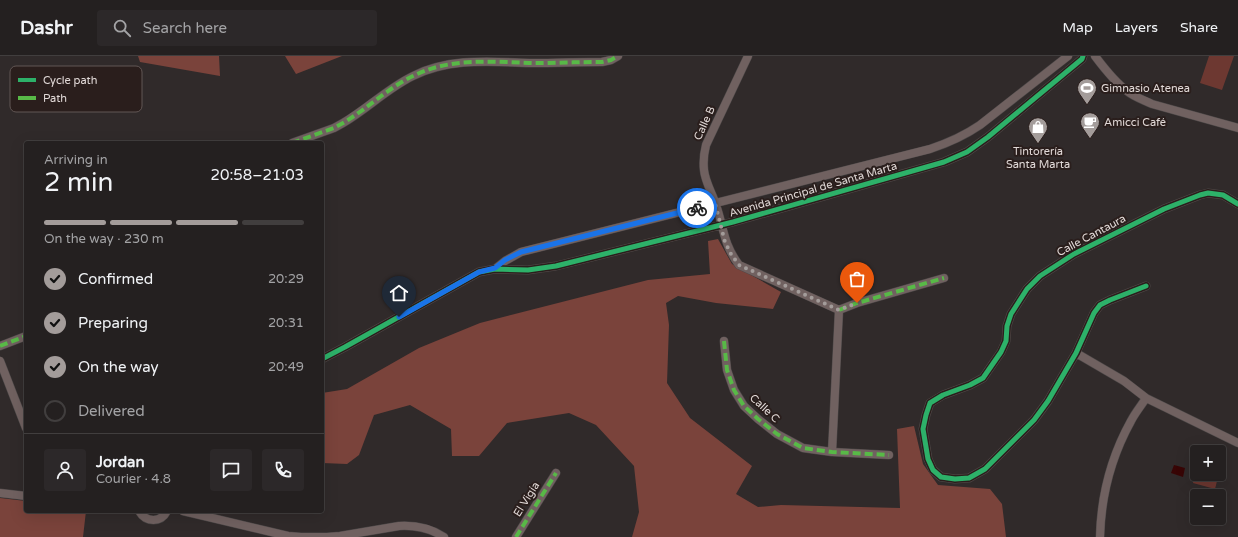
<!DOCTYPE html>
<html lang="en">
<head>
<meta charset="utf-8">
<style>
	:root { --surface:#242020; --page:#2c2829; --text:#f1f3f6; --muted:#a3a3a5; --line:#413e3e; --accent:#a39c9a }
	body { margin:0; font-family:"Varela Round",sans-serif; background:var(--page); color:var(--text); height:100vh; display:flex; flex-direction:column; font-size:15px; white-space:nowrap }
	* { box-sizing:border-box; margin:0 }
	p { font-size:13px; color:var(--muted) }
	.icon { flex:none; width:22px; height:22px; fill:none; stroke:currentColor; stroke-width:2; stroke-linecap:round; stroke-linejoin:round }
	.map { position:relative; flex:1; overflow:hidden }
	.details { position:absolute; left:24px; top:85px; width:300px; height:372px; display:flex; flex-direction:column; background:var(--surface); border-radius:4px; box-shadow:0 4px 16px #0002,0 0 0 1px var(--line) }
	.details>* { flex:none }
	.buttons { position:absolute; left:1190px; top:389px; display:grid; gap:8px }
	.buttons a { display:grid; place-items:center; width:36px; height:36px; border-radius:4px; background:var(--surface); box-shadow:0 4px 16px #0002,0 0 0 1px var(--line); font-size:20px }
	.pin { position:absolute; display:grid; place-items:center; width:34px; height:34px; color:#fff; margin:-41px -17px; border-radius:50% 50% 50% 0; rotate:-45deg; box-shadow:0 0 4px #0007 }
	.pin .icon { rotate:45deg }
	.courier { position:absolute; display:grid; place-items:center; width:40px; height:40px; margin:-20px; border:3px solid #1a73e8; border-radius:50%; background:#fff; color:#222; box-shadow:0 1px 5px #0007 }
	.summary em { font-style:normal; font-weight:600 }
	.summary div { display:flex; flex-direction:column-reverse }
	.summary { display:flex; align-items:center; justify-content:space-between; height:68px; padding:0 20px }
	h1 { font-size:26px; font-weight:600; line-height:30px }
	.bar { display:grid; grid-template-columns:repeat(4,1fr); gap:6px 4px; align-content:center; height:48px; padding:0 20px }
	.bar i { height:5px; border-radius:3px; background:var(--line) }
	.bar .current { background:var(--accent) }
	.bar p { grid-column:span 4 }
	.line { display:flex; align-items:center; gap:10px; padding:0 20px; border-top:1px solid var(--line) }
	.line div { flex:1 }
	.round { display:grid; place-items:center; flex:none; width:42px; height:42px; border-radius:4px; background:var(--page) }
	ol { padding:0 20px; list-style:none }
	li { display:flex; align-items:center; gap:12px; height:44px }
	li p { margin-inline-start:auto }
	li .icon { padding:4px; border-radius:50%; background:var(--accent); color:#111; stroke-width:4 }
	li:last-child { color:var(--muted) }
	li i { width:22px; height:22px; border:2px solid var(--line); border-radius:50% }
	header { display:flex; align-items:center; gap:24px; box-sizing:border-box; height:56px; padding:0 20px; background:var(--surface); border-bottom:1px solid var(--line) }
	header strong { font-size:19px }
	nav { display:flex; gap:22px; margin-inline-start:auto; font-size:14px }
	.search { width:280px; height:36px; background:var(--page); display:flex; align-items:center; gap:10px; box-sizing:border-box; padding:0 14px; border-radius:4px; color:var(--muted); font-size:15px }
	.map>svg:first-child { display:block }
	.green { fill:#6d3831 }
	.forest { fill:#7a433b }
	.water { fill:#380505 }
	.lines { fill:none; stroke-linecap:round; stroke-linejoin:round }
	.minor-casing { stroke:#4b4747; stroke-width:9 }
	.minor { stroke:#706160; stroke-width:8 }
	.quiet { stroke:#58b947; stroke-width:4; stroke-dasharray:8 4; stroke-linecap:butt }
	.cycleway-casing { stroke:#2a1e1c; stroke-width:8 }
	.cycleway { stroke:#2db169; stroke-width:5 }
	.done { stroke:#a39c9a; stroke-width:4; stroke-dasharray:0 7.2 }
	.route { stroke:#1a73e8; stroke-width:5 }
	.labels { text-anchor:middle; stroke-width:4; stroke-linejoin:round; paint-order:stroke }
	.poi-label { font-size:11px; fill:#e1d9d7; stroke:#2a1e1c; text-anchor:start }
	.street-label { font-size:11px; fill:#e1d9d7; stroke:#2a1e1c }
	.key { fill:#2a1e1c; stroke:#615654; stroke-width:1 }
	.key-label { font-size:11px; fill:#e1d9d7 }
</style>
</head>
<body>
<header>
<strong>Dashr</strong>
<div class="search"><svg class="icon" aria-label="search" viewBox="0 0 24 24"><circle cx="10" cy="10" r="6"/><path d="M15 15l6 6"/></svg>Search here</div>
<nav><a>Map</a><a>Layers</a><a>Share</a></nav>
</header>
<div class="map">
<svg width="1238" height="481" viewBox="0 0 1238 481">
	<rect width="100%" height="100%" fill="#302a2a"/>
	<path class="green" d="M1209,0H1234L1222,34L1200,27Z
		M1196,415L1197,418H1208L1218,421L1215,433L1193,427Z"/>
	<path class="forest" d="M138,0H219L220,20L140,6Z
		M285,0H342L296,18Z
		M718,183L732,208L781,236L773,253L716,247L678,240L666,247L669,269L667,327L690,362L752,410L736,438L758,451L781,449L900,452L897,373L914,370L923,408L938,429L990,433L1002,448L1006,481H632L639,456L634,410L596,369L569,357L507,367L479,400H452L451,373L410,349L374,359L359,399L347,408L322,407V337L347,333L419,292L480,267L648,224L710,218L708,185Z
		M0,442L26,445V455H86L83,481H0Z"/>
	<path class="water" d="M1174,409L1185,412L1183,421L1171,417Z"/>
	<g class="lines">
		<g class="minor-casing">
			<path id="minor" d="M748,0L706,89C704,97 703,105 704,114C705,125 711,135 715,146C724,170 722,186 739,209L839,254L832,396
				M1095,0C1104,12 1115,26 1127,35C1134,41 1144,44 1152,48L1238,72
				M292,87L334,72L343,67C367,53 388,32 413,20C451,1 492,6 533,7C556,7 579,6 602,6L611,4L618,0
				M495,213L505,205L521,196L930,93C948,87 964,80 980,69L1068,0
				M1146,230L1110,244L1100,249L1094,257L1076,297L1048,345L1034,364L985,413L969,422L955,423L941,421L933,414L928,403L923,373L926,359L930,347L943,339L970,329L983,322L1001,296L1006,285L1007,270L1011,258L1027,233L1040,220L1074,198L1164,153L1200,139L1208,137L1223,139L1238,148
				M839,254L857,247L944,222
				M724,285L727,314L734,334L744,350L758,363L777,378L803,392L832,396L889,399
				M0,290L26,280
				M1076,297L1124,325L1146,342
				M322,303L345,291L479,216L495,213L528,214L556,210L733,166L944,106L967,96L988,81L1082,3L1083,0
				M0,305L26,372
				M0,437L26,440
				M139,455C146,467 161,467 167,455
				M183,455L288,480L301,481H327L340,480L399,470C416,469 430,472 444,481
				M516,481L556,417
				M1100,481C1101,441 1111,401 1131,365C1135,357 1141,350 1146,342L1238,387"/>
		</g>
		<use href="#minor" class="minor"/>
		<path class="quiet" d="M292,87L334,72L343,67C367,53 388,32 413,20C451,1 492,6 533,7C556,7 579,6 602,6L611,4L618,0
			M839,254L857,247L944,222
			M724,285L727,314L734,334L744,350L758,363L777,378L803,392L832,396L889,399
			M0,290L26,280
			M516,481L556,417"/>
		<g class="cycleway-casing">
			<path id="cycleway" d="M1146,230L1110,244L1100,249L1094,257L1076,297L1048,345L1034,364L985,413L969,422L955,423L941,421L933,414L928,403L923,373L926,359L930,347L943,339L970,329L983,322L1001,296L1006,285L1007,270L1011,258L1027,233L1040,220L1074,198L1164,153L1200,139L1208,137L1223,139L1238,148
				M322,303L345,291L479,216L495,213L528,214L556,210L733,166L944,106L967,96L988,81L1082,3L1083,0"/>
		</g>
		<use href="#cycleway" class="cycleway"/>
	</g>
	<g class="lines">
		<path class="done" d="M697,152L715,147L725,186L731,198L739,209L839,254L857,247"/>
		<path class="route" d="M399,261L479,216L495,212L505,204L521,196L697,152"/>
	</g>
	<defs>
		<g id="stadium-pin" transform="scale(1)"><path d="M0 17L-7.5 6A9.5 9.5 0 1 1 7.5 6Z" fill="#a39c9a" stroke="#2a1e1c"/><path d="M0-5a6.5 5 0 1 0 0 10a6.5 5 0 1 0 0-10ZM-3.5-1.8h7v3.6h-7Z" fill="#fff"/></g>
		<g id="cafe-pin" transform="scale(1)"><path d="M0 17L-7.5 6A9.5 9.5 0 1 1 7.5 6Z" fill="#a39c9a" stroke="#2a1e1c"/><path d="M-5.5-4.5H6V0H3Q3 3.5 0 3.5H-2.5Q-5.5 3.5-5.5 0ZM3-3.2v2h1.7v-2ZM-6 4.5H4V6H-6Z" fill="#fff"/></g>
		<g id="shop-pin" transform="scale(1)"><path d="M0 17L-7.5 6A9.5 9.5 0 1 1 7.5 6Z" fill="#a39c9a" stroke="#2a1e1c"/><path d="M-5-2.5h2.3a2.7 3.5 0 0 1 5.4 0H5L5.5 6h-11ZM-1.5-2.5h3a1.5 2.3 0 0 0-3 0Z" fill="#fff"/></g>
	</defs>
	<g fill-rule="evenodd">
		<use href="#stadium-pin" x="1087" y="32"/>
		<use href="#cafe-pin" x="1090" y="66"/>
		<use href="#shop-pin" x="1038" y="71"/>
	</g>
	<g class="labels">
		<g class="poi-label">
			<text x="1101" y="36">Gimnasio Atenea</text>
			<text x="1104" y="70">Amicci Café</text>
			<text x="1038" y="99" text-anchor="middle">Tintorería<tspan x="1038" dy="13">Santa Marta</tspan></text>
		</g>
		<g class="street-label">
			<text transform="translate(704 67) rotate(-66)" y="4">Calle B</text>
			<text transform="translate(813 133) rotate(-16)" y="4">Avenida Principal de Santa Marta</text>
			<text transform="translate(1091 179) rotate(-28)" y="4">Calle Cantaura</text>
			<text transform="translate(765 352) rotate(43)" y="4">Calle C</text>
			<text transform="translate(526 443) rotate(-58)" y="4">El Vigía</text>
		</g>
	</g>
	<rect x="10" y="10" width="132" height="46" rx="6" class="key"/>
	<rect x="18" y="22" width="18" height="4" fill="#2db169"/>
	<rect x="18" y="40" width="18" height="4" fill="#58b947"/>
	<g class="key-label">
		<text x="43" y="28">Cycle path</text>
		<text x="43" y="46">Path</text>
	</g>
</svg>
<div class="buttons">
<a>+</a>
<a>−</a>
</div>
<div class="pin" style="left:857px;top:247px;background:#ea580c"><svg class="icon" aria-label="bag" viewBox="0 0 24 24"><path d="M5 8h14l-1 12H6zM9 8a3 3 0 0 1 6 0"/></svg></div>
<div class="pin" style="left:399px;top:261px;background:#1f2937"><svg class="icon" aria-label="home" viewBox="0 0 24 24"><path d="M3 11l9-7 9 7M6 9v11h12V9"/></svg></div>
<div class="courier" style="left:697px;top:152px"><svg class="icon" aria-label="bike" viewBox="0 0 24 24"><circle cx="6" cy="16" r="4"/><circle cx="18" cy="16" r="4"/><path d="M6 16l4-8h5l3 8M10 8l3 8H6M13 5h3"/></svg></div>
<section class="details">
<div class="summary"><div><h1>2 min</h1><p>Arriving in</p></div><em>20:58–21:03</em></div>
<div class="bar"><i class="current"></i><i class="current"></i><i class="current"></i><i></i><p>On the way · 230 m</p></div>
<ol>
<li><svg class="icon" aria-label="check" viewBox="0 0 24 24"><path d="M5 12l5 5 9-10"/></svg>Confirmed<p>20:29</p></li>
<li><svg class="icon" aria-label="check" viewBox="0 0 24 24"><path d="M5 12l5 5 9-10"/></svg>Preparing<p>20:31</p></li>
<li><svg class="icon" aria-label="check" viewBox="0 0 24 24"><path d="M5 12l5 5 9-10"/></svg>On the way<p>20:49</p></li>
<li><i></i>Delivered</li>
</ol>
<div class="line" style="height:72px"><a class="round"><svg class="icon" aria-label="person" viewBox="0 0 24 24"><circle cx="12" cy="8" r="4"/><path d="M4 21q1-7 8-7t8 7"/></svg></a><div><b>Jordan</b><p>Courier · 4.8</p></div><a class="round"><svg class="icon" aria-label="chat" viewBox="0 0 24 24"><path d="M4 5h16v11H9l-5 4z"/></svg></a><a class="round"><svg class="icon" aria-label="phone" viewBox="0 0 24 24"><path d="M5 4h4l2 5-3 2q2 4 5 5l2-3 5 2v4C11 20 4 13 5 4z"/></svg></a></div>
</section>
</div>
</body>
</html>
